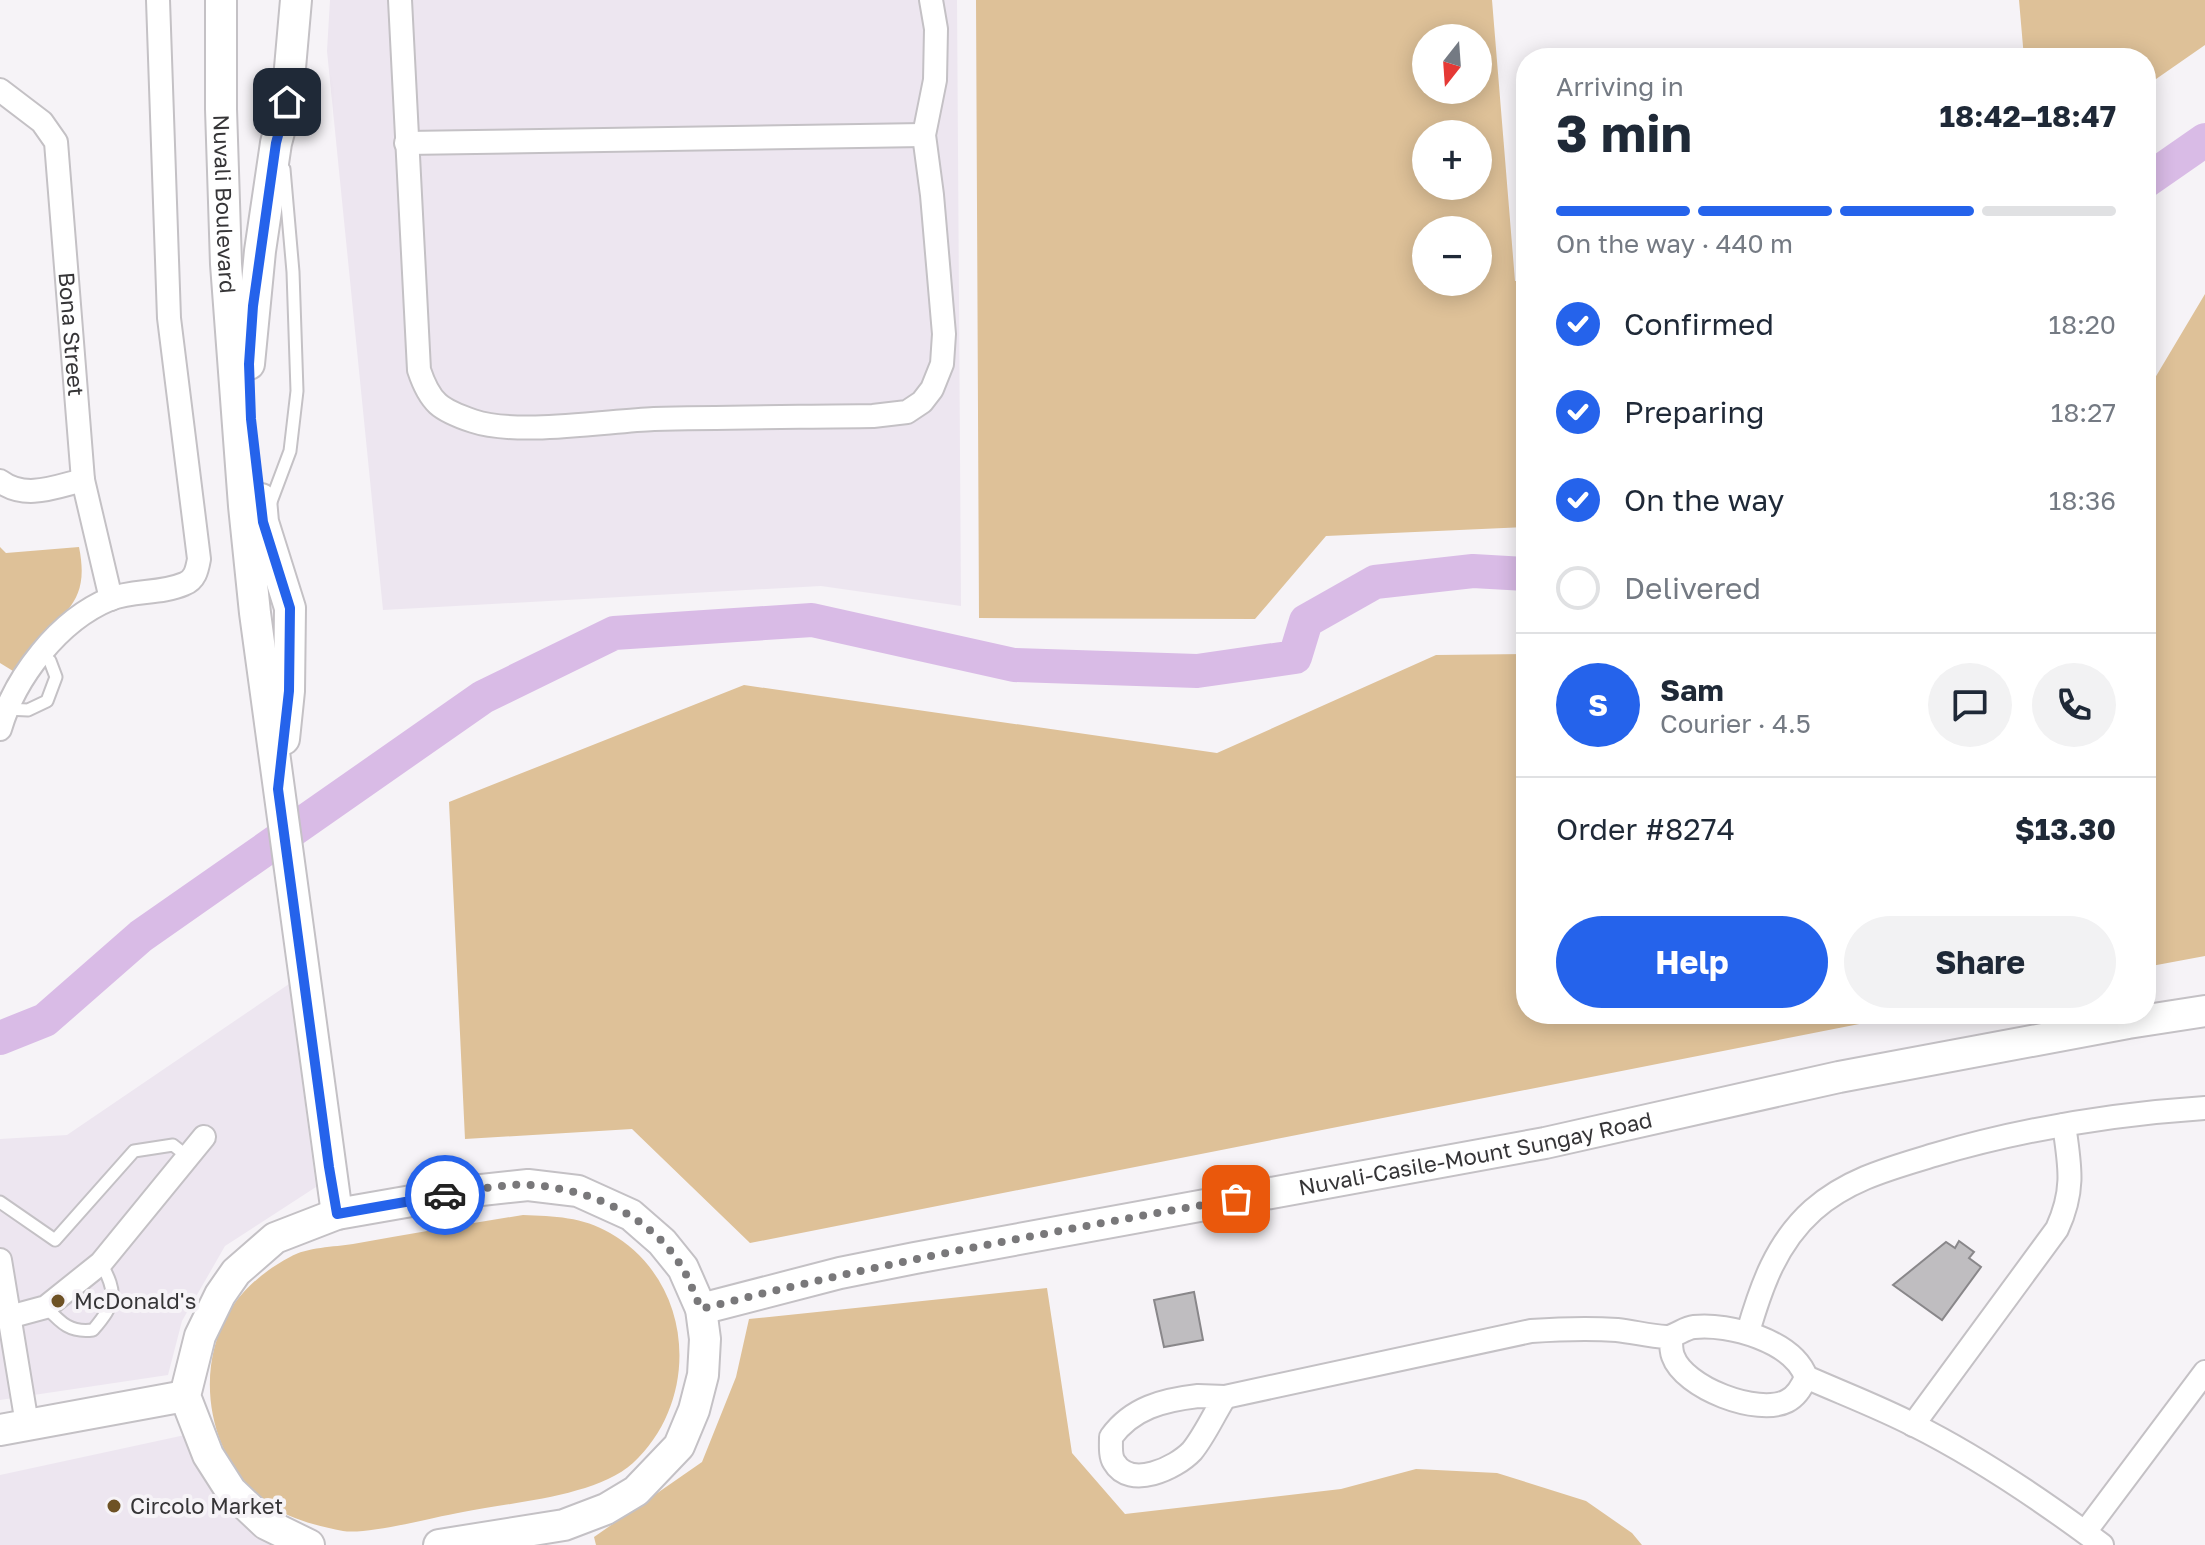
<!DOCTYPE html>
<html lang="en">
<head>
<meta charset="utf-8">
<style>
	:root { --surface:#fff; --page:#f2f2f3; --text:#1f2937; --muted:#747a83; --line:#e0e1e3; --accent:#2563eb }
	body { margin:0; font-family:"Golos Text",sans-serif; background:var(--page); color:var(--text); height:100vh; display:flex; flex-direction:column; font-size:30px; white-space:nowrap }
	* { box-sizing:border-box; margin:0 }
	p { font-size:26px; color:var(--muted) }
	.icon { flex:none; width:44px; height:44px; fill:none; stroke:currentColor; stroke-width:2; stroke-linecap:round; stroke-linejoin:round }
	.map { position:relative; flex:1; overflow:hidden }
	.drawer { position:absolute; left:1516px; top:48px; width:640px; height:976px; display:flex; flex-direction:column; background:var(--surface); border-radius:32px; box-shadow:0 4px 20px #0003 }
	.drawer>* { flex:none }
	.needle { width:52px; rotate:197deg }
	.buttons { position:absolute; left:1412px; top:24px; display:grid; gap:16px }
	.buttons a { display:grid; place-items:center; width:80px; height:80px; border-radius:50%; background:var(--surface); box-shadow:0 4px 20px #0003; font-size:40px }
	.pin { position:absolute; display:grid; place-items:center; width:68px; height:68px; color:#fff; margin:-34px; border-radius:16px; box-shadow:0 4px 12px #0006 }
	.courier { position:absolute; display:grid; place-items:center; width:80px; height:80px; margin:-40px; border:6px solid #2563eb; border-radius:50%; background:#fff; color:#222; box-shadow:0 2px 10px #0007 }
	.head em { font-style:normal; font-weight:700 }
	.head div { display:flex; flex-direction:column-reverse }
	.head { display:flex; align-items:center; justify-content:space-between; height:136px; padding:0 40px }
	h1 { font-size:52px; font-weight:700; line-height:60px }
	.bar { display:grid; grid-template-columns:repeat(4,1fr); gap:12px 8px; align-content:center; height:96px; padding:0 40px }
	.bar i { height:10px; border-radius:6px; background:var(--line) }
	.bar .on { background:var(--accent) }
	.bar p { grid-column:span 4 }
	.line { display:flex; align-items:center; gap:20px; padding:0 40px; border-top:2px solid var(--line) }
	.line div { flex:1 }
	.round { display:grid; place-items:center; flex:none; width:84px; height:84px; border-radius:42px; background:var(--page) }
	ol { padding:0 40px; list-style:none }
	li { display:flex; align-items:center; gap:24px; height:88px }
	li p { margin-inline-start:auto }
	li .icon { padding:8px; border-radius:50%; background:var(--accent); color:#fff; stroke-width:4 }
	li:last-child { color:var(--muted) }
	li i { width:44px; height:44px; border:4px solid var(--line); border-radius:50% }
	.action { display:flex; gap:16px; margin-top:auto; padding:16px 40px }
	.action a { flex:1; height:92px; border-radius:48px; background:var(--accent); color:#fff; font-size:32px; font-weight:700; line-height:92px; text-align:center }
	.action a+a { background:var(--page); color:var(--text) }
	.map>svg:first-child { display:block }
	.built { fill:#ede6f0 }
	.green { fill:#dec198; fill-rule:evenodd }
	.lines { fill:none; stroke-linecap:round; stroke-linejoin:round }
	.river { stroke:#d9bbe6; stroke-width:34 }
	.building { fill:#bfbdc0; stroke:#89878a; stroke-width:2 }
	.lane-casing { stroke:#c4c1c5; stroke-width:15 }
	.street-casing { stroke:#c4c1c5; stroke-width:26 }
	.secondary-casing { stroke:#c4c1c5; stroke-width:34 }
	.lane { stroke:#fff; stroke-width:11 }
	.street { stroke:#fff; stroke-width:22 }
	.secondary { stroke:#fff; stroke-width:30 }
	.done { stroke:#79787a; stroke-width:8; stroke-dasharray:0 14.4 }
	.route { stroke:#2563eb; stroke-width:10 }
	.poi-dot { fill:#6e5225; stroke:#f6f3f7; stroke-width:3 }
	.labels { text-anchor:middle; stroke-width:8; stroke-linejoin:round; paint-order:stroke }
	.street-label { font-size:22px; fill:#363537; stroke:#f6f3f7 }
	.poi-label { font-size:22px; fill:#363537; stroke:#f6f3f7; text-anchor:start }
</style>
</head>
<body>
<div class="map">
<svg width="2205" height="1545" viewBox="0 0 2205 1545">
	<rect width="100%" height="100%" fill="#f6f3f7"/>
	<path class="built" d="M330,0H957L961,606L821,586L383,610L327,51Z
		M289,984L316,1187L225,1246L182,1321L168,1375L0,1400V1139L67,1135Z
		M185,1435L211,1485L245,1527L278,1545H0V1475Z"/>
	<path class="green" d="M976,0H1492L1515,281H1526V527L1326,536L1255,619L979,618ZM1426,38H1478V90H1426ZM1426,134H1478V186H1426ZM1478,230V282H1426V230Z
		M2019,0H2205V45L2146,86V58H2024Z
		M2205,294V956L2146,967V393Z
		M0,547L6,553L79,547C90,601 66,611 33,645C26,653 19,662 13,671L0,663Z
		M1526,654V1014H1910L750,1243L632,1129L465,1139L449,802L744,685L1217,753L1436,655Z
		M523,1215C554,1216 583,1217 610,1233C694,1281 702,1399 633,1463C595,1497 512,1502 463,1512C434,1517 368,1535 343,1531C318,1526 293,1520 271,1506C210,1464 192,1375 229,1312C243,1288 267,1269 290,1257C307,1247 334,1247 353,1244C410,1234 466,1224 523,1215Z
		M1047,1288L1072,1453L1125,1514L1341,1489L1416,1469L1497,1473L1586,1501L1632,1533L1642,1545H596L594,1537L702,1462L736,1377L749,1319Z"/>
	<g class="lines">
		<path class="river" d="M2146,181L2205,140
			M0,1038L45,1020L141,936L483,697L614,633L812,620L1014,665L1197,671L1295,657L1306,621L1375,582L1473,571L1526,574"/>
	</g>
	<path class="building" d="M1959,1241L1974,1252L1969,1258L1981,1267L1942,1320L1893,1285L1946,1242L1955,1248Z
		M1194,1292L1203,1340L1164,1347L1154,1300Z"/>
	<g class="lines">
		<g class="lane-casing">
			<path id="lane" d="M269,507L290,451L297,391L293,272L284,169
				M6,709L28,710L47,701L56,677L50,661L42,655
				M0,1202L55,1240L134,1151L173,1145L188,1157
				M46,1307C61,1323 70,1333 93,1330C116,1303 118,1294 101,1263"/>
		</g>
		<g class="street-casing">
			<g id="street">
				<path d="M400,0L419,370C430,403 440,410 473,421C517,436 606,421 654,419C727,417 800,417 873,416L907,412L922,402L932,389L942,364L944,334L932,195L924,135L935,80L936,29L931,0"/>
				<path id="s1" d="M0,90L42,122L56,142L83,480L111,599"/>
				<path d="M406,143L924,135"/>
				<path d="M0,481C25,500 55,487 83,480"/>
				<path d="M0,729C15,677 59,620 110,599C133,590 161,594 184,584C195,580 197,570 199,559L169,318L158,0"/>
				<path d="M0,1260L27,1424"/>
				<path d="M9,1317L46,1307L101,1263L204,1137"/>
				<path d="M1748,1332C1761,1287 1776,1243 1813,1210C1848,1179 1891,1168 1934,1155C2022,1129 2114,1114 2205,1108"/>
				<path d="M1806,1377C1842,1393 1879,1407 1914,1425C1980,1458 2043,1501 2102,1545"/>
				<path d="M1198,1396L1225,1397C1214,1414 1205,1435 1192,1451C1176,1468 1130,1490 1114,1462C1110,1456 1111,1445 1111,1437C1132,1408 1163,1400 1198,1396Z"/>
				<path d="M1225,1397L1531,1331C1560,1329 1588,1328 1617,1330C1634,1332 1650,1336 1666,1337C1675,1337 1684,1328 1694,1327C1729,1323 1793,1341 1806,1377C1802,1387 1797,1396 1787,1401C1758,1416 1684,1388 1673,1356C1671,1351 1671,1343 1671,1338"/>
				<path d="M1913,1425L2057,1229C2075,1190 2070,1166 2064,1125"/>
				<path d="M2085,1532L2205,1372"/>
			</g>
		</g>
		<g class="secondary-casing">
			<g id="secondary">
				<path id="s2" d="M221,0V109L226,264L244,506L255,613L337,1214"/>
				<path d="M249,364L260,251L276,143L287,102L296,0"/>
				<path d="M261,499L263,522L290,608L289,691L284,739"/>
				<path id="s3" d="M701,1309L840,1273L915,1258L1545,1143L1839,1077L2128,1023L2205,1011"/>
				<path d="M0,1430L185,1396"/>
				<path d="M309,1545L266,1524L231,1491L208,1455L185,1396L200,1336L220,1295L236,1272L275,1238L337,1214L463,1192L528,1185L578,1191L631,1215L662,1242L683,1268L701,1309L705,1339L703,1375L694,1410L679,1446L636,1491L606,1509L564,1525L439,1545"/>
			</g>
		</g>
		<use href="#lane" class="lane"/>
		<use href="#street" class="street"/>
		<use href="#secondary" class="secondary"/>
	</g>
	<g class="lines">
		<path class="done" d="M445,1195C472,1191 504,1183 531,1185C590,1189 652,1216 683,1269C690,1281 695,1296 701,1309C878,1263 1056,1231 1236,1199"/>
		<path class="route" d="M287,102L276,143L253,306L249,364L251,419L263,522L290,608L289,691L278,789L329,1167L337,1214L445,1195"/>
	</g>
	<g class="poi-dot">
		<circle cx="58" cy="1301" r="8"/>
		<circle cx="114" cy="1506" r="8"/>
	</g>
	<g class="labels">
		<g class="street-label">
			<text dy="8" stroke="none"><textPath href="#s2" startOffset="204">Nuvali Boulevard</textPath></text>
			<text dy="8" stroke="none"><textPath href="#s1" startOffset="270">Bona Street</textPath></text>
			<text dy="8" stroke="none"><textPath href="#s3" startOffset="790">Nuvali-Casile-Mount Sungay Road</textPath></text>
		</g>
		<g class="poi-label">
			<text x="74" y="1309">McDonald's</text>
			<text x="130" y="1514">Circolo Market</text>
		</g>
	</g>
</svg>
<div class="buttons">
<a><svg class="needle" viewBox="-14 -14 28 28"><path d="M0-13l5 13h-10z" fill="#e53935"/><path d="M0 13l5-13h-10z" fill="#747a83"/></svg></a>
<a>+</a>
<a>−</a>
</div>
<div class="pin" style="left:1236px;top:1199px;background:#ea580c"><svg class="icon" aria-label="bag" viewBox="0 0 24 24"><path d="M5 8h14l-1 12H6zM9 8a3 3 0 0 1 6 0"/></svg></div>
<div class="pin" style="left:287px;top:102px;background:#1f2937"><svg class="icon" aria-label="home" viewBox="0 0 24 24"><path d="M3 11l9-7 9 7M6 9v11h12V9"/></svg></div>
<div class="courier" style="left:445px;top:1195px"><svg class="icon" aria-label="car" viewBox="0 0 24 24"><path d="M5 17H2v-5l4-1 3-4h7l3 4 3 1v5h-3M9 17h6M6 11h13"/><circle cx="7" cy="17" r="2"/><circle cx="17" cy="17" r="2"/></svg></div>
<section class="drawer">
<div class="head"><div><h1>3 min</h1><p>Arriving in</p></div><em>18:42–18:47</em></div>
<div class="bar"><i class="on"></i><i class="on"></i><i class="on"></i><i></i><p>On the way · 440 m</p></div>
<ol>
<li><svg class="icon" aria-label="check" viewBox="0 0 24 24"><path d="M5 12l5 5 9-10"/></svg>Confirmed<p>18:20</p></li>
<li><svg class="icon" aria-label="check" viewBox="0 0 24 24"><path d="M5 12l5 5 9-10"/></svg>Preparing<p>18:27</p></li>
<li><svg class="icon" aria-label="check" viewBox="0 0 24 24"><path d="M5 12l5 5 9-10"/></svg>On the way<p>18:36</p></li>
<li><i></i>Delivered</li>
</ol>
<div class="line" style="height:144px"><b class="round" style="background:var(--accent);color:#fff">S</b><div><b>Sam</b><p>Courier · 4.5</p></div><a class="round"><svg class="icon" aria-label="chat" viewBox="0 0 24 24"><path d="M4 5h16v11H9l-5 4z"/></svg></a><a class="round"><svg class="icon" aria-label="phone" viewBox="0 0 24 24"><path d="M5 4h4l2 5-3 2q2 4 5 5l2-3 5 2v4C11 20 4 13 5 4z"/></svg></a></div>
<div class="line" style="height:104px"><div>Order #8274</div><b>$13.30</b></div>
<div class="action"><a>Help</a><a>Share</a></div>
</section>
</div>
</body>
</html>
